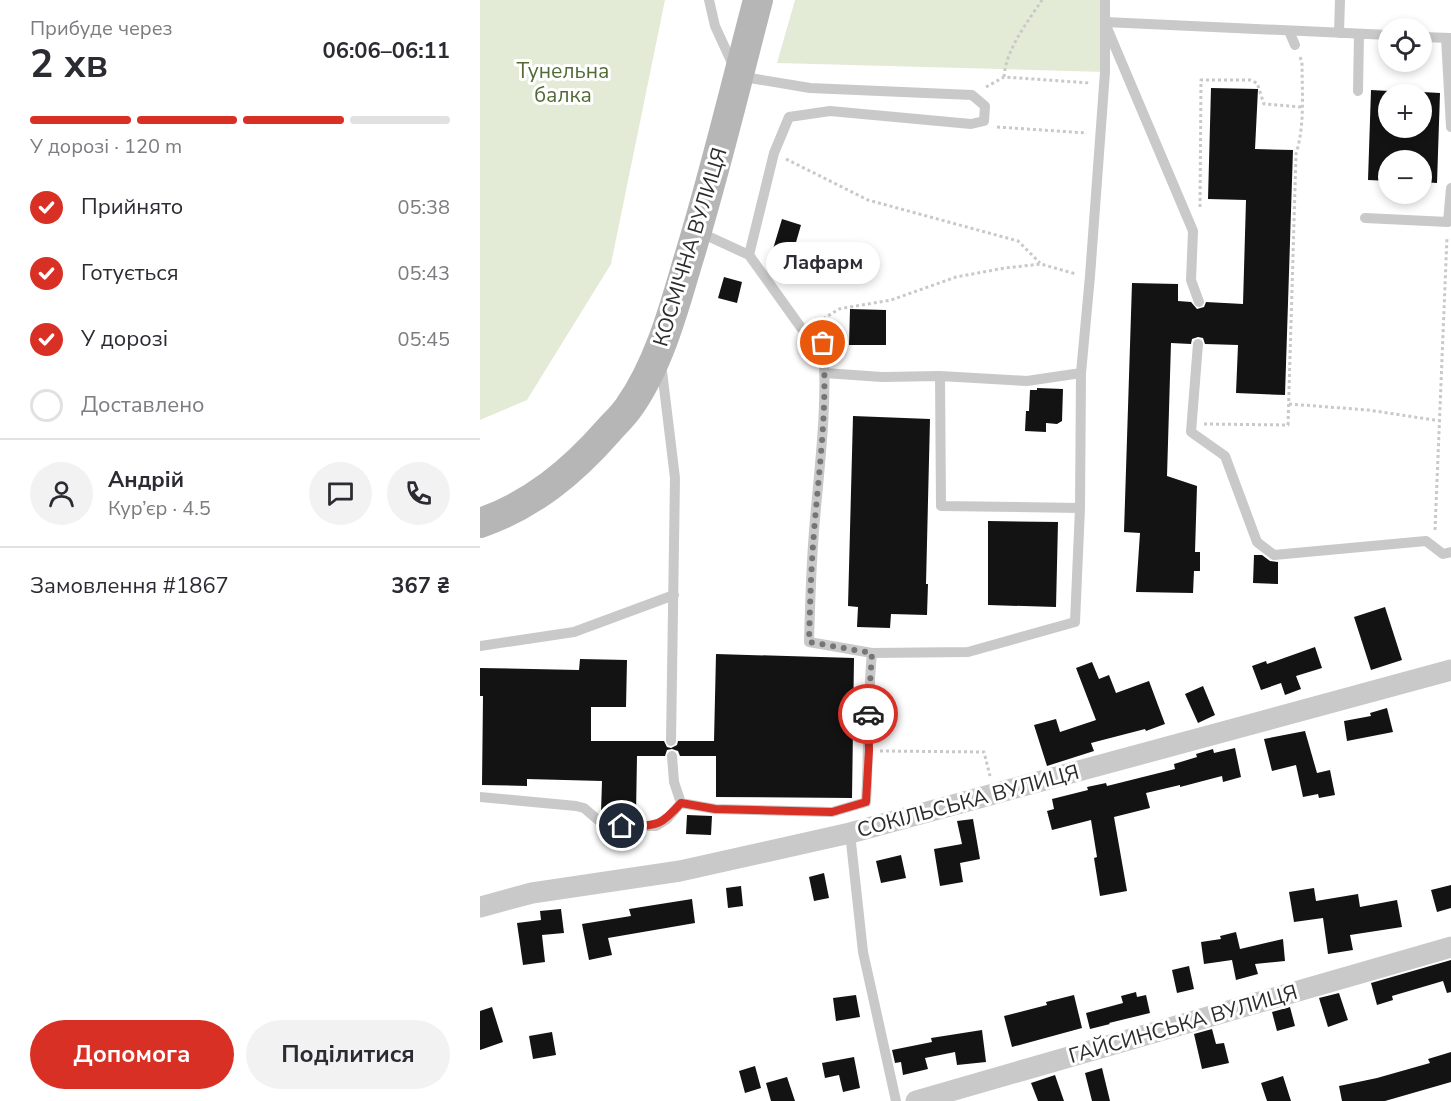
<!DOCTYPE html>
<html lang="uk">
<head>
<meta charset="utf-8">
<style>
	:root { --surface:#fff; --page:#f2f2f3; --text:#2b2b33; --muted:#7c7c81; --line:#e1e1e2; --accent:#d93025 }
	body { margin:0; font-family:"Nunito Sans",sans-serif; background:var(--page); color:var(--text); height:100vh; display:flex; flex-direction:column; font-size:22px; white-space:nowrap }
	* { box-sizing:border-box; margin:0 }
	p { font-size:20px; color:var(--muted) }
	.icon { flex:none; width:33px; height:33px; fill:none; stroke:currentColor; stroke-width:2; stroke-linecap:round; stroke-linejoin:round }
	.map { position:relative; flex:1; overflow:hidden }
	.details { display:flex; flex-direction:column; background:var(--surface); width:480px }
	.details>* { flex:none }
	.fabs { position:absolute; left:898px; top:18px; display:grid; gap:12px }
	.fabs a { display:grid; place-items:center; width:54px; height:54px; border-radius:50%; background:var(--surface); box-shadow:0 3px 9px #0003; font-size:30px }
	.pin { position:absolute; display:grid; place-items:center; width:51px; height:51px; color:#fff; margin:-26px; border:3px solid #fff; border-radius:50%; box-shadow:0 2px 6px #0007 }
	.courier { position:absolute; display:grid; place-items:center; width:60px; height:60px; margin:-30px; border:4px solid #d93025; border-radius:50%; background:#fff; color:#222; box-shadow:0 2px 8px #0007 }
	.bubble { position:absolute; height:42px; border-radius:21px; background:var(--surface); box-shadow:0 3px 9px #0003; font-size:20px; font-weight:700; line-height:42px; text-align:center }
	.summary em { font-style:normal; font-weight:700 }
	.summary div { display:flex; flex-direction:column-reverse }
	.summary { display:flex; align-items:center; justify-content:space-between; height:102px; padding:0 30px }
	h1 { font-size:39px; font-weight:700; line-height:45px }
	.bar { display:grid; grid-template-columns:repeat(4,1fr); gap:9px 6px; align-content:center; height:72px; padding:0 30px }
	.bar i { height:8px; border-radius:4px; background:var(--line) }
	.bar .selected { background:var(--accent) }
	.bar p { grid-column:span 4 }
	.line { display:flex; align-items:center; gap:15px; padding:0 30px; border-top:2px solid var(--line) }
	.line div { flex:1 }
	.round { display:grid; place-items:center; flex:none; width:63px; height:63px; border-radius:32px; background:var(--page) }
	ol { padding:0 30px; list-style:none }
	li { display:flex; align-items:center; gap:18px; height:66px }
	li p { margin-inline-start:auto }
	li .icon { padding:6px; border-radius:50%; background:var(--accent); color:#fff; stroke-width:4 }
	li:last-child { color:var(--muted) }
	li i { width:33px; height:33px; border:3px solid var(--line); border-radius:50% }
	.button { display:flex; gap:12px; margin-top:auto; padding:12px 30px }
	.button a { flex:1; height:69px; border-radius:36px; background:var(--accent); color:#fff; font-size:24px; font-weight:700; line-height:69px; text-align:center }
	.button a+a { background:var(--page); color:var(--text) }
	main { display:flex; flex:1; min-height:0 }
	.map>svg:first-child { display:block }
	.green { fill:#e3ebd7 }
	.building { fill:#131313 }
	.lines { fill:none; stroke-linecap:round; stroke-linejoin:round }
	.path { stroke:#c9c9c9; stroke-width:3; stroke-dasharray:3 3; stroke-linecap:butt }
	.lane { stroke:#c9c9c9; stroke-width:10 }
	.street { stroke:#c9c9c9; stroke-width:21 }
	.secondary { stroke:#b6b6b6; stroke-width:30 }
	.done { stroke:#767676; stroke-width:6; stroke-dasharray:0 10.8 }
	.route { stroke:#d93025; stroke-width:8 }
	.labels { text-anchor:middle; stroke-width:6; stroke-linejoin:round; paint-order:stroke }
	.park-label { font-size:21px; fill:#526b36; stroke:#fff }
	.street-label { font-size:21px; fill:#2c2c2c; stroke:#fff }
</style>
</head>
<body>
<main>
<section class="details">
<div class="summary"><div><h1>2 хв</h1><p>Прибуде через</p></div><em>06:06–06:11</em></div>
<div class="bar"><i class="selected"></i><i class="selected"></i><i class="selected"></i><i></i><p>У дорозі · 120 m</p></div>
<ol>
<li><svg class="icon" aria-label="check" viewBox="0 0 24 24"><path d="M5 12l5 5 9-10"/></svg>Прийнято<p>05:38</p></li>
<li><svg class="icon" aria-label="check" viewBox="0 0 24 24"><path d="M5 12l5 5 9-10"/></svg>Готується<p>05:43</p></li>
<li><svg class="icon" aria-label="check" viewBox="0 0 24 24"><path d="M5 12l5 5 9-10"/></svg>У дорозі<p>05:45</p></li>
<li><i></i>Доставлено</li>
</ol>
<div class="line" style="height:108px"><a class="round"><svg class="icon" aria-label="person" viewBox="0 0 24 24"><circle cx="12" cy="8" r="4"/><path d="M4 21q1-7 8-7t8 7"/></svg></a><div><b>Андрій</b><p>Кур’єр · 4.5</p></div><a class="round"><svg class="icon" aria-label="chat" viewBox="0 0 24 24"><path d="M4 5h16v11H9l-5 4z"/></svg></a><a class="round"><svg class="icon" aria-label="phone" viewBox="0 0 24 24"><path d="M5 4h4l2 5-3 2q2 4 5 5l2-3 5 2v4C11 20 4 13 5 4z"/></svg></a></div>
<div class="line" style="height:78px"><div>Замовлення #1867</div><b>367 ₴</b></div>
<div class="button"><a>Допомога</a><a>Поділитися</a></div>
</section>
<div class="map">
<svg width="971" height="1101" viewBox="0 0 971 1101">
	<rect width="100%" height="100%" fill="#fff"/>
	<path class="green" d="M0,0H185L131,264L47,400L0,420Z
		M315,0H621L625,72L297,63Z"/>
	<path class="building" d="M731,88L778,89L775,149L813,150L805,395L756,393L758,345L725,344L723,338L718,337L712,339L711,344L691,343L687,476L717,486L715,552H720V571H714L713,593L656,592L660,533L644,532L652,283L698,284V301L711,302L717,309L724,307L726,302L763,304L766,200L728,199Z
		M891,90L909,91V128H942V92L960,93L957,183L942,182V160H909V181L888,180Z
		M302,219L321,225L308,270L294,265L290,259Z
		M244,277L262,282L257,303L238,298Z
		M370,309L406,310V345H369Z
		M557,388L583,389L582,421L577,424L566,423V432L545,431L546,411H549L550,390H557Z
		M373,416L450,419L446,584H448L447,615L411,614L410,628L377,627L378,607L368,606Z
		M508,521L578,522L576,607L508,605Z
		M774,555H782L790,561L798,562V584L773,583Z
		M905,607L922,660L891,670L874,617Z
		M835,647L842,668L816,676L821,689L805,695L801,683L781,690L772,666L786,661L787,664Z
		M236,654L374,658L372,798L236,797V756H200L198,751L192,749L187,750L185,756H157L156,815L123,814L121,813L122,781L47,779V786L2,785L3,696H0V668L99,670L100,659L147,660L146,707H111V741H184L187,747L191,748L197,745L198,741H234Z
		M612,662L619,679L629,675L636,693L669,681L685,724L666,731L665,729L611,743L614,751L567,766L554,725L576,719L580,732L616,720L596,668Z
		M723,686L735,715L718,723L705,694Z
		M907,708L913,732L867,741L864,721L891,716L890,713Z
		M825,731L837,773L850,770L855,795L839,798L838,794L823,797L816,765L792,771L784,739Z
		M755,748L761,777L743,782L742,776L700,787V785L666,793L670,808L634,817L647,891L620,896L614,858L617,857L611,820L572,830L567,811L574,809L572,799L608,790L607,787L626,783L627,786L695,769L694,764L717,757L716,754L733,749L734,753Z
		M207,815L232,816L231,835L206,834Z
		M493,819L500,859L480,863L483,882L460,886L454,849L482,844L477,821Z
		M421,855L426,878L401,883L396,861Z
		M344,873L349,898L334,901L329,877Z
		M971,885V908L957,912L951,890Z
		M261,886L263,906L248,908L246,888Z
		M834,888L836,901L878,894L880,907L917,900L922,927L870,935L873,950L848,954L843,918L814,922L809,892Z
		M212,899L215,923L128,938L132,955L109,960L102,924L151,916L149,909Z
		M81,909L84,933L62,935L65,962L43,965L37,923L61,920L60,911Z
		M756,932L760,949L803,939L805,961L775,964L778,974L756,980L752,960L724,964L721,942L741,939L740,936Z
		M971,960V992L967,993L963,981L912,996L913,1000L897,1005L891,983Z
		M709,966L714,989L697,993L692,970Z
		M656,992L657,997L666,995L670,1013L629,1023L630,1024L610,1029L606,1013L643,1003L641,996Z
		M859,993L868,1020L848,1027L839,998Z
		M376,995L380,1017L356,1021L353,998Z
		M594,995L602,1028L532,1047L524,1016L567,1005L566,1002Z
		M12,1007L23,1042L0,1050V1011Z
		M810,1007L815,1026L797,1031L792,1012Z
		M732,1029L736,1044L744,1043L749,1063L722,1069L714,1034Z
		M502,1030L506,1062L477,1065L475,1052L445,1058L448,1069L423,1075L421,1062L415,1063L412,1050L452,1042L451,1038Z
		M72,1032L76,1055L53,1059L49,1036Z
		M971,1052V1082L905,1101H862L859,1086L897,1078L950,1063L948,1059Z
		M374,1057L380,1088L363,1092L359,1075L345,1078L342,1063Z
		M275,1066L281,1088L265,1093L259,1071Z
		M622,1068L630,1101H612L605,1073Z
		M575,1075L584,1101H558L551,1083Z
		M803,1076L811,1101H787L781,1083Z
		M307,1077L315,1101H291L286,1083Z"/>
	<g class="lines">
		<path class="path" d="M524,77C526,49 547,23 562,0
			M506,87L524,77L610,83
			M517,127L607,133
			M306,159L388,200L538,241L560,263
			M720,207L721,80H770L777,83L784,104L822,107
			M338,322L359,309L411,300L476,277L525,268L561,264L596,274
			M809,404L888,410L961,421
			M724,424L808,425L816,154C825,125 822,93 822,62L820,57
			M955,530L967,237
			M400,751L504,752L510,776"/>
		<path class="lane" d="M229,0L235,26L258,76L330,88L492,95L505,106L504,121L491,124L350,111L309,117L294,153L269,255
			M625,22L909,35
			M627,28L713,231L711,280L719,302
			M809,31L815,45
			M859,33L860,0
			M942,37L971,38
			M966,38L971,127
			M878,91L879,34
			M885,218L968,222L971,188
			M718,344L711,432L745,456L777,542L794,555L946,541L963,554L971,552
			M181,363L195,478L191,741
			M345,373L402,377L460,376L547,381L601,373L610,276L625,72V0
			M460,376L461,506L600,508
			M0,646L94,632L194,595
			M392,653L488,652L595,622L600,508L601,373
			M192,756L194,782L201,803L235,809L352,812L386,802C389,752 387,703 392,653L329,642C330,605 331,568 334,531C339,468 348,406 343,343L322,329L269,255L219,232
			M0,797L96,806L104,808L125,826H176L187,819L201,803
			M370,833L383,952L416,1101"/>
		<path class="street" d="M0,907L52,893L200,871L370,833L971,670
			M436,1101L971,947"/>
		<path class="secondary" d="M0,523C52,505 92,472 128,431C135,423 143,416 149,407C178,366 193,312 207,264C234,177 255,88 278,0"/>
	</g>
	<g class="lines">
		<path class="done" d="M343,343C348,406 339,468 334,532C331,568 330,605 329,642L392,653L388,714"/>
		<path class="route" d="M142,826C175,825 178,829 201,803L235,809L352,812L386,802L389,750L388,714"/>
	</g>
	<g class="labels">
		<g class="park-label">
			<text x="83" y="78">Тунельна<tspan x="83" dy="24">балка</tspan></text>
		</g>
		<g class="street-label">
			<text transform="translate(210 247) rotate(-73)" y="7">КОСМІЧНА ВУЛИЦЯ</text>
			<text transform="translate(488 801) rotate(-15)" y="7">СОКІЛЬСЬКА ВУЛИЦЯ</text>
			<text transform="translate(703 1024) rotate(-16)" y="7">ГАЙСИНСЬКА ВУЛИЦЯ</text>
		</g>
	</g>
</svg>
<div class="fabs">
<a><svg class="icon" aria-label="locate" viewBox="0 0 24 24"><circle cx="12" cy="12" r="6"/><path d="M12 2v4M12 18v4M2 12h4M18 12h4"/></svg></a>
<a>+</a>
<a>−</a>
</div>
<div class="pin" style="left:343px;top:343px;background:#ea580c"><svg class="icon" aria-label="bag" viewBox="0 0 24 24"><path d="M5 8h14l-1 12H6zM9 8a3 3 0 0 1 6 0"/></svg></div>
<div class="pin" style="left:142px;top:826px;background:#1f2937"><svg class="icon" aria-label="home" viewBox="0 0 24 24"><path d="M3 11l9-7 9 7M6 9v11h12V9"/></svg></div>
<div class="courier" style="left:388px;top:714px"><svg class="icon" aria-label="car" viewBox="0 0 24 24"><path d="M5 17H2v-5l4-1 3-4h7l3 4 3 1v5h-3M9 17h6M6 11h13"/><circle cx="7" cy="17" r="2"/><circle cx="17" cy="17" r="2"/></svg></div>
<div class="bubble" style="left:286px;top:242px;width:114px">Лафарм</div>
</div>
</main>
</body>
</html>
